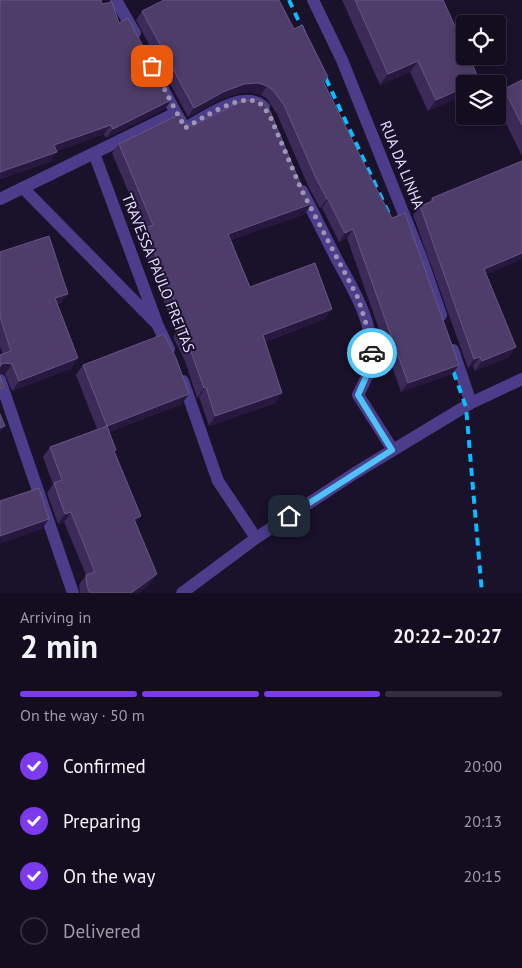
<!DOCTYPE html>
<html lang="en">
<head>
<meta charset="utf-8">
<style>
	:root { --surface:#140d20; --page:#211b2d; --text:#f1f3f6; --muted:#9d9ca5; --line:#332d3e; --accent:#7c3aed }
	body { margin:0; font-family:"PT Sans",sans-serif; background:var(--page); color:var(--text); height:100vh; display:flex; flex-direction:column; font-size:19px; white-space:nowrap }
	* { box-sizing:border-box; margin:0 }
	p { font-size:16px; color:var(--muted) }
	.icon { flex:none; width:28px; height:28px; fill:none; stroke:currentColor; stroke-width:2; stroke-linecap:round; stroke-linejoin:round }
	.map { position:relative; height:593px; overflow:hidden }
	.drawer { display:flex; flex-direction:column; background:var(--surface); flex:1 }
	.drawer>* { flex:none }
	.fabs { position:absolute; left:456px; top:15px; display:grid; gap:10px }
	.fabs a { display:grid; place-items:center; width:50px; height:50px; border-radius:5px; background:var(--surface); box-shadow:0 2px 12px #0003,0 0 0 1px var(--line); font-size:25px }
	.pin { position:absolute; display:grid; place-items:center; width:42px; height:42px; color:#fff; margin:-21px; border-radius:10px; box-shadow:0 2px 8px #0006 }
	.courier { position:absolute; display:grid; place-items:center; width:50px; height:50px; margin:-25px; border:4px solid #4fc3f7; border-radius:50%; background:#fff; color:#222; box-shadow:0 1px 6px #0007 }
	.overview em { font-style:normal; font-weight:700 }
	.overview div { display:flex; flex-direction:column-reverse }
	.overview { display:flex; align-items:center; justify-content:space-between; height:85px; padding:0 20px }
	h1 { font-size:32px; font-weight:700; line-height:38px }
	.bar { display:grid; grid-template-columns:repeat(4,1fr); gap:8px 5px; align-content:center; height:60px; padding:0 20px }
	.bar i { height:6px; border-radius:4px; background:var(--line) }
	.bar .current { background:var(--accent) }
	.bar p { grid-column:span 4 }
	ol { padding:0 20px; list-style:none }
	li { display:flex; align-items:center; gap:15px; height:55px }
	li p { margin-inline-start:auto }
	li .icon { padding:5px; border-radius:50%; background:var(--accent); color:#fff; stroke-width:4 }
	li:last-child { color:var(--muted) }
	li i { width:28px; height:28px; border:2px solid var(--line); border-radius:50% }
	.map>svg:first-child { display:block }
	.lines { fill:none; stroke-linecap:round; stroke-linejoin:round }
	.street { stroke:#4c3d8a; stroke-width:12 }
	.rail { stroke:#09bdfe; stroke-width:4; stroke-dasharray:8 6; stroke-linecap:butt }
	.wall { fill:#3c2a59 }
	.shaded-wall { fill:#27183f }
	.building { fill:#4e3d6a; stroke:#665682 }
	.done { stroke:#9e95b5; stroke-width:5; stroke-dasharray:0 9 }
	.route { stroke:#4fc3f7; stroke-width:6 }
	.labels { text-anchor:middle; stroke-width:4; stroke-linejoin:round; paint-order:stroke }
	.street-label { font-size:15px; fill:#e5dcff; stroke:#1a112b }
</style>
</head>
<body>
<div class="map">
<svg width="522" height="593" viewBox="0 0 522 593">
	<rect width="100%" height="100%" fill="#1a112b"/>
	<g class="lines">
		<path class="street" d="M116,0L135,33
			M313,0L342,60L421,257L441,315
			M176,113L185,128C204,118 244,88 264,107
			M94,153L158,326L169,349
			M23,188L155,322
			M302,191C313,212 324,234 335,256C351,286 373,320 372,356C372,370 364,382 358,395L393,450
			M0,199L176,113L162,87
			M453,350L471,403
			M0,380L73,593
			M183,381L218,481L256,538
			M182,593L256,538L355,473L471,403L522,379"/>
		<path class="rail" d="M289,0L306,37
			M320,66L390,216
			M449,359L466,407L482,593"/>
	</g>
	<path class="wall" d="M0,0L102,4L119,23L171,100L165,109L106,138L104,134L57,151L50,162L0,179Z
		M342,0H443L479,80L477,84H465V94L428,111L410,72L380,85Z
		M142,11L294,29L328,77L324,83L452,374L401,392L347,238L339,242L322,208H320L309,188L277,114L267,99L261,95L251,92L238,93L217,101L188,117L136,20Z
		M522,80V156L498,107V99L504,89Z
		M185,123L301,185L311,204L305,214L231,240L250,287L325,319L265,342L276,403L209,426L199,397L197,398L185,361L173,337L176,332L139,237L144,229L112,153L119,144Z
		M432,198L522,259L486,274L509,357L475,371L473,366L468,368L413,215L420,206L428,203Z
		M0,252L61,303L58,304L72,368L12,391L5,374L3,354L0,347Z
		M83,365L182,404L109,432L114,453L136,523L150,584L138,593H80L79,585L86,575L64,522L58,524L47,493L53,484L43,457L50,447L97,429L76,375Z"/>
	<path class="shaded-wall" d="M418,61L410,72L380,85L388,74Z
		M258,83L267,86L261,95L251,92L238,93L217,101L188,117L194,108L223,92L244,84Z
		M465,87V94L428,111L436,100Z
		M171,100L165,109L106,138L113,129Z
		M111,125L104,134L48,155L54,145Z
		M57,152L50,162L0,179V172Z
		M327,199H328L322,208H320Z
		M311,204L305,214L221,244L228,234Z
		M353,229L347,238L339,242L345,233Z
		M522,253V259L477,278L484,269Z
		M68,294L61,303L48,307L55,298Z
		M332,309L325,319L256,345L263,335Z
		M516,347L509,357L475,371L482,361Z
		M480,357L473,366L468,368L474,359Z
		M78,358L72,368L12,391L19,381Z
		M5,363L12,364L5,374L0,373V366Z
		M459,365L452,374L401,392L408,383Z
		M206,387L199,397L197,398L204,388Z
		M282,393L276,403L209,426L215,416Z
		M189,394L182,404L100,435L107,426Z
		M5,426L0,433V428Z
		M71,512L64,522L58,524L65,514Z
		M141,516L134,526V519Z
		M49,519L42,529L0,544V536Z
		M157,574L150,584L138,593H131Z"/>
	<path class="building" d="M0,0H101L102,4L112,2L119,23L128,18L171,100L113,129L111,125L54,145L57,152L0,172Z
		M164,0H279L294,29L302,25L328,77L323,81L377,190L392,218L405,213L459,365L408,383L353,229L345,233L328,199H327L316,178L284,105L273,90L267,86L258,83L244,84L223,92L194,108L142,11Z
		M355,0H443L465,48V56H469L479,80L471,84H465V87L436,100L418,61L388,74Z
		M522,80V125L504,89Z
		M256,99L262,101L270,111L301,185L311,204L228,234L250,287L315,263L332,309L263,335L282,393L215,416L206,387L204,388L191,352L179,328L184,326L145,228L153,225L119,144L180,114L185,123L192,126L240,102Z
		M522,161V253L484,269L516,347L482,361L480,357L474,359L420,206L433,201L432,198Z
		M49,236L68,294L55,298L78,358L19,381L12,364L5,363L0,365V367V355L11,351L0,317V252Z
		M164,334L176,358L189,394L107,426L116,450L114,451L141,516L134,519L157,574L131,593H90L87,586L86,575L95,572L71,512L65,514L54,483L62,480L50,447L107,426L83,365Z
		M0,376L4,387L0,389Z
		M0,414L5,426L0,428Z
		M39,488L49,519L0,536V501Z"/>
	<g class="lines">
		<path class="done" d="M152,66L185,128C201,119 240,93 257,102C263,104 266,111 270,116L302,191L358,298L370,336L372,353"/>
		<path class="route" d="M289,516L392,450L358,395L370,368L372,353"/>
	</g>
	<g class="labels">
		<g class="street-label">
			<text transform="translate(402 165) rotate(68)" y="5">RUA DA LINHA</text>
			<text transform="translate(158 273) rotate(68)" y="5">TRAVESSA PAULO FREITAS</text>
		</g>
	</g>
</svg>
<div class="fabs">
<a><svg class="icon" aria-label="locate" viewBox="0 0 24 24"><circle cx="12" cy="12" r="6"/><path d="M12 2v4M12 18v4M2 12h4M18 12h4"/></svg></a>
<a><svg class="icon" aria-label="layers" viewBox="0 0 24 24"><path d="M12 4l9 5-9 5-9-5zM3 14l9 5 9-5"/></svg></a>
</div>
<div class="pin" style="left:152px;top:66px;background:#ea580c"><svg class="icon" aria-label="bag" viewBox="0 0 24 24"><path d="M5 8h14l-1 12H6zM9 8a3 3 0 0 1 6 0"/></svg></div>
<div class="pin" style="left:289px;top:516px;background:#1f2937"><svg class="icon" aria-label="home" viewBox="0 0 24 24"><path d="M3 11l9-7 9 7M6 9v11h12V9"/></svg></div>
<div class="courier" style="left:372px;top:353px"><svg class="icon" aria-label="car" viewBox="0 0 24 24"><path d="M5 17H2v-5l4-1 3-4h7l3 4 3 1v5h-3M9 17h6M6 11h13"/><circle cx="7" cy="17" r="2"/><circle cx="17" cy="17" r="2"/></svg></div>
</div>
<section class="drawer">
<div class="overview"><div><h1>2 min</h1><p>Arriving in</p></div><em>20:22–20:27</em></div>
<div class="bar"><i class="current"></i><i class="current"></i><i class="current"></i><i></i><p>On the way · 50 m</p></div>
<ol>
<li><svg class="icon" aria-label="check" viewBox="0 0 24 24"><path d="M5 12l5 5 9-10"/></svg>Confirmed<p>20:00</p></li>
<li><svg class="icon" aria-label="check" viewBox="0 0 24 24"><path d="M5 12l5 5 9-10"/></svg>Preparing<p>20:13</p></li>
<li><svg class="icon" aria-label="check" viewBox="0 0 24 24"><path d="M5 12l5 5 9-10"/></svg>On the way<p>20:15</p></li>
<li><i></i>Delivered</li>
</ol>
</section>
</body>
</html>
